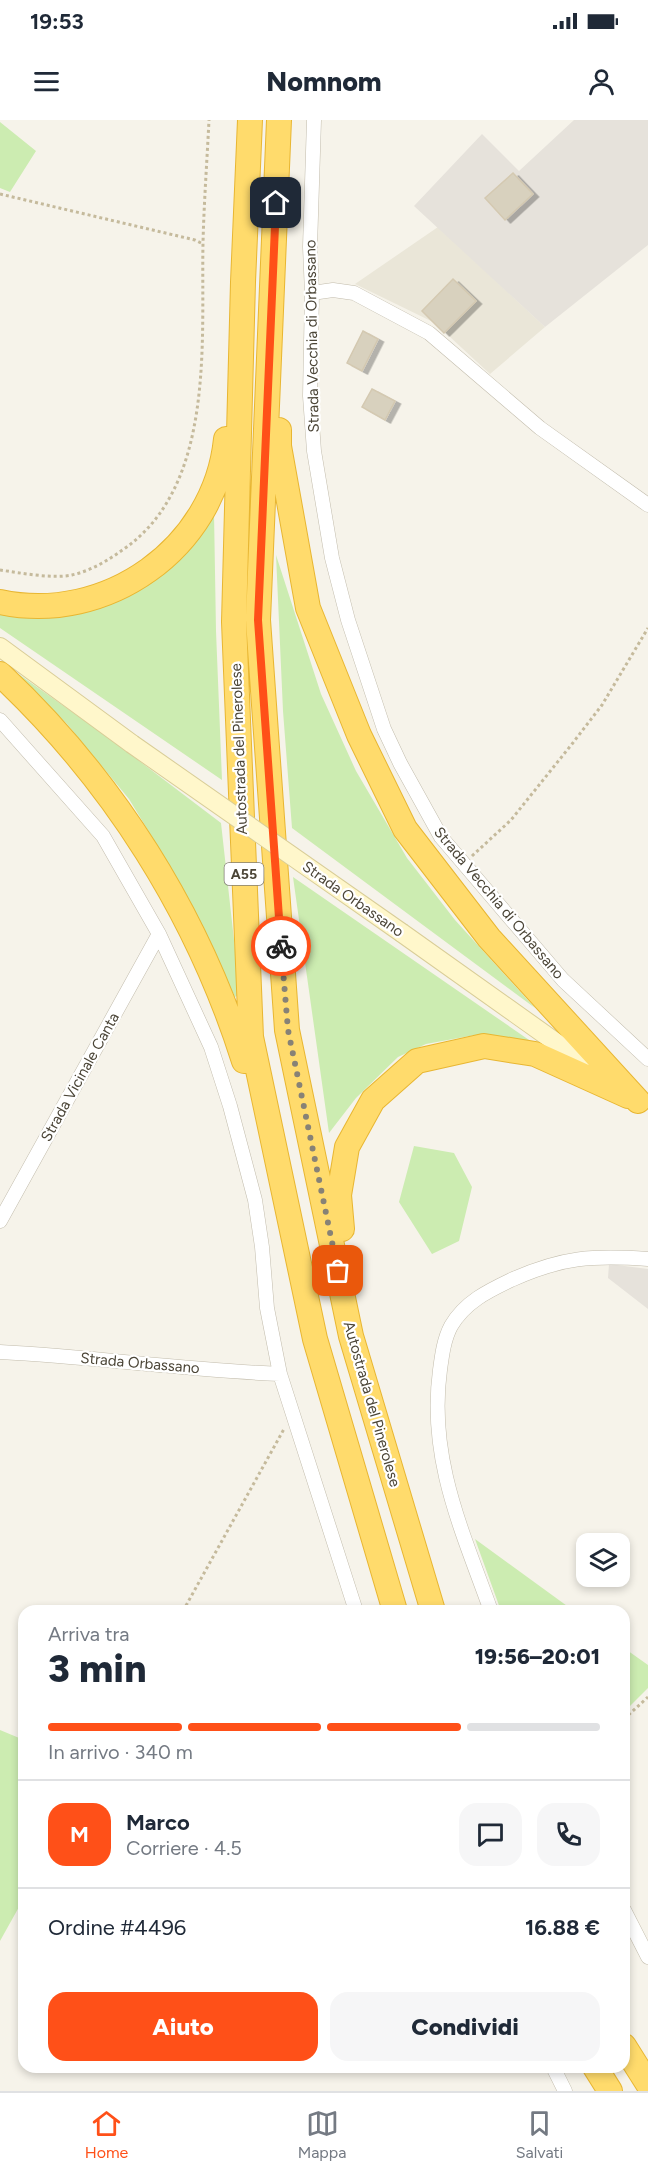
<!DOCTYPE html>
<html lang="it">
<head>
<meta charset="utf-8">
<style>
	:root { --surface:#fff; --page:#f6f6f7; --text:#1f2937; --muted:#747a83; --line:#e0e1e3; --accent:#ff5018 }
	body { margin:0; font-family:Figtree,sans-serif; background:var(--page); color:var(--text); height:100vh; display:flex; flex-direction:column; font-size:22px; white-space:nowrap }
	* { box-sizing:border-box; margin:0 }
	p { font-size:20px; color:var(--muted) }
	.icon { flex:none; width:33px; height:33px; fill:none; stroke:currentColor; stroke-width:2; stroke-linecap:round; stroke-linejoin:round }
	.map { position:relative; flex:1; overflow:hidden }
	.drawer { position:absolute; left:18px; top:1485px; width:612px; height:468px; display:flex; flex-direction:column; background:var(--surface); border-radius:18px; box-shadow:0 3px 9px #0003 }
	.drawer>* { flex:none }
	.tools { position:absolute; left:576px; top:1413px; display:grid; gap:12px }
	.tools a { display:grid; place-items:center; width:54px; height:54px; border-radius:12px; background:var(--surface); box-shadow:0 3px 9px #0003; font-size:30px }
	.pin { position:absolute; display:grid; place-items:center; width:51px; height:51px; color:#fff; margin:-26px; border-radius:12px; box-shadow:0 3px 9px #0006 }
	.courier { position:absolute; display:grid; place-items:center; width:60px; height:60px; margin:-30px; border:4px solid #ff5018; border-radius:50%; background:#fff; color:#222; box-shadow:0 2px 8px #0007 }
	.head em { font-style:normal; font-weight:800 }
	.head div { display:flex; flex-direction:column-reverse }
	.head { display:flex; align-items:center; justify-content:space-between; height:102px; padding:0 30px }
	h1 { font-size:39px; font-weight:800; line-height:45px }
	.bar { display:grid; grid-template-columns:repeat(4,1fr); gap:9px 6px; align-content:center; height:72px; padding:0 30px }
	.bar i { height:8px; border-radius:4px; background:var(--line) }
	.bar .on { background:var(--accent) }
	.bar p { grid-column:span 4 }
	.line { display:flex; align-items:center; gap:15px; padding:0 30px; border-top:2px solid var(--line) }
	.line div { flex:1 }
	.round { display:grid; place-items:center; flex:none; width:63px; height:63px; border-radius:18px; background:var(--page) }
	.primary-button { display:flex; gap:12px; margin-top:auto; padding:12px 30px }
	.primary-button a { flex:1; height:69px; border-radius:18px; background:var(--accent); color:#fff; font-size:24px; font-weight:800; line-height:69px; text-align:center }
	.primary-button a+a { background:var(--page); color:var(--text) }
	.status { display:flex; justify-content:space-between; align-items:center; height:42px; padding:0 30px; background:var(--surface); direction:ltr }
	.status svg { height:16px; fill:currentColor }
	header { display:flex; justify-content:space-between; align-items:center; height:78px; padding:0 30px; background:var(--surface); font-size:27px; font-weight:800 }
	.tabs { display:flex; justify-content:space-around; align-items:center; height:84px; border-top:2px solid var(--line); background:var(--surface); font-size:16px; color:var(--muted) }
	.tabs a { display:grid; justify-items:center; gap:3px }
	.tabs .on { color:var(--accent) }
	.map>svg:first-child { display:block }
	.residential { fill:#eae6d8 }
	.industrial { fill:#e6e2db }
	.green { fill:#ccecb1 }
	.building { fill:#d8d1be; stroke:#d4c9b1; stroke-width:1.5; filter:url(#shadow) }
	.lines { fill:none; stroke-linecap:round; stroke-linejoin:round }
	.minor-casing { stroke:#c2bcac; stroke-width:15 }
	.secondary-casing { stroke:#d9cd97; stroke-width:20 }
	.motorway-casing { stroke:#e8b632; stroke-width:26 }
	.path { stroke:#c5ba9c; stroke-width:3; stroke-dasharray:3 3; stroke-linecap:butt }
	.minor { stroke:#fff; stroke-width:14 }
	.secondary { stroke:#fff7cb; stroke-width:18 }
	.motorway { stroke:#ffdb6c; stroke-width:24 }
	.secondary-bridge-casing { stroke:#d9cd97; stroke-width:20; stroke-linecap:butt }
	.secondary-bridge { stroke:#fff7cb; stroke-width:18 }
	.done { stroke:#878276; stroke-width:6; stroke-dasharray:0 10.8 }
	.route { stroke:#ff5018; stroke-width:8 }
	.labels { text-anchor:middle; stroke-width:4.5; stroke-linejoin:round; paint-order:stroke }
	.shield { fill:#fff; stroke:#817d73; stroke-width:1.5 }
	.shield-label { font-size:14px; font-weight:bold; fill:#4b4537 }
	.street-label { font-size:15px; fill:#4b4537; stroke:#fff }
</style>
</head>
<body>
<div class="status"><b>19:53</b><svg viewBox="0 0 49 12"><path d="M0 12V9h3v3zM5 12V6h3v6zM10 12V3h3v9zM15 12V0h3v12zM26 1h20v11H26zM47 4h2v5h-2z"/></svg></div>
<header><svg class="icon" aria-label="menu" viewBox="0 0 24 24"><path d="M4 6h16M4 12h16M4 18h16"/></svg>Nomnom<svg class="icon" aria-label="person" viewBox="0 0 24 24"><circle cx="12" cy="8" r="4"/><path d="M4 21q1-7 8-7t8 7"/></svg></header>
<div class="map">
<svg width="648" height="1971" viewBox="0 0 648 1971">
	<defs>
		<filter id="shadow"><feDropShadow dx="5.5" dy="3" stdDeviation="0" flood-color="#0004"/></filter>
	</defs>
	<rect width="100%" height="100%" fill="#f6f3ea"/>
	<path class="residential" d="M438,107L545,207L490,254L435,203L355,164Z"/>
	<path class="industrial" d="M574,0H648V125L545,207L414,86L482,14L519,51Z
		M609,1144L648,1149V1189L608,1158Z"/>
	<path class="green" d="M0,2L36,31L10,72L0,68Z
		M214,393L216,511L222,660L0,508V491H82Z
		M276,435L321,574L356,651L407,738L455,800L535,888L292,708L283,591Z
		M10,548L109,618L221,703L240,874L235,877L180,763L129,679L67,604Z
		M293,757L532,922L475,915L426,924L398,937L356,978L329,1013Z
		M414,1026L454,1033L472,1067L459,1121L432,1134L399,1082Z
		M475,1419L574,1491H501Z
		M624,1528L648,1545V1568L624,1592Z
		M0,1610L24,1620V1778L0,1821Z"/>
	<path class="building" d="M513,53L533,74L505,100L485,78Z
		M453,159L476,181L444,213L422,191Z
		M363,211L378,219L362,251L347,243Z
		M372,269L395,281L385,300L362,287Z"/>
	<g class="lines">
		<g class="minor-casing">
			<path id="minor" d="M314,0L310,127L312,173L310,276L314,331L332,438L348,500L384,609L400,643L441,717L563,860L648,939
				M312,173L333,170L354,173L429,213L540,308L648,385
				M0,600L103,716L159,814L211,927L230,986L255,1080L262,1127L267,1188L280,1254L356,1491
				M0,1101L159,814
				M0,1232C94,1237 186,1250 280,1254
				M491,1491C462,1410 428,1338 440,1250C442,1235 444,1219 451,1206C465,1182 488,1171 511,1160C562,1137 593,1135 648,1139
				M624,1790L648,1837
				M553,1947L565,1971"/>
		</g>
		<g class="secondary-casing">
			<path id="secondary" d="M0,527L132,624
				M402,813L606,958"/>
		</g>
		<g class="motorway-casing">
			<path id="motorway" d="M250,0L243,162L234,502L251,917L315,1219L395,1491
				M279,0L258,500L287,910L351,1216L433,1491
				M279,310V326L308,488L359,615L405,709L489,818L638,981
				M0,482C106,505 215,428 226,319
				M0,554C113,660 197,793 244,941
				M342,1109L339,1075L347,1027L373,980L417,941L484,926L535,934L628,976
				M624,1926L648,1964
				M595,1947L610,1971"/>
		</g>
		<path class="path" d="M0,74L195,120L203,124
			M0,450C21,453 52,459 72,455C90,451 107,441 121,431C216,368 201,222 203,123C204,82 207,41 209,0
			M472,736L511,700L572,624L602,585L648,508
			M183,1491L284,1309
			M624,1599L648,1577"/>
		<use href="#minor" class="minor"/>
		<use href="#secondary" class="secondary"/>
		<use href="#motorway" class="motorway"/>
		<g class="secondary-bridge-casing">
			<path id="secondary-bridge" d="M132,624L402,813"/>
		</g>
		<use href="#secondary-bridge" class="secondary-bridge"/>
	</g>
	<g class="lines">
		<path class="done" d="M281,826L288,910L338,1151"/>
		<path class="route" d="M276,83L258,500L281,826"/>
	</g>
	<g class="labels">
		<rect class="shield" x="224.5" y="743" width="39" height="22" rx="4.5"/>
		<g class="shield-label">
			<text x="244" y="759">A55</text>
		</g>
		<g class="street-label">
			<text transform="translate(312 216) rotate(-91)" y="5">Strada Vecchia di Orbassano</text>
			<text transform="translate(239 629) rotate(-92)" y="5">Autostrada del Pinerolese</text>
			<text transform="translate(353 779) rotate(35)" y="5">Strada Orbassano</text>
			<text transform="translate(499 783) rotate(50)" y="5">Strada Vecchia di Orbassano</text>
			<text transform="translate(80 957) rotate(-61)" y="5">Strada Vicinale Canta</text>
			<text transform="translate(140 1243) rotate(5)" y="5">Strada Orbassano</text>
			<text transform="translate(372 1284) rotate(74)" y="5">Autostrada del Pinerolese</text>
		</g>
	</g>
</svg>
<div class="tools">
<a><svg class="icon" aria-label="layers" viewBox="0 0 24 24"><path d="M12 4l9 5-9 5-9-5zM3 14l9 5 9-5"/></svg></a>
</div>
<div class="pin" style="left:338px;top:1151px;background:#ea580c"><svg class="icon" aria-label="bag" viewBox="0 0 24 24"><path d="M5 8h14l-1 12H6zM9 8a3 3 0 0 1 6 0"/></svg></div>
<div class="pin" style="left:276px;top:83px;background:#1f2937"><svg class="icon" aria-label="home" viewBox="0 0 24 24"><path d="M3 11l9-7 9 7M6 9v11h12V9"/></svg></div>
<div class="courier" style="left:281px;top:826px"><svg class="icon" aria-label="bike" viewBox="0 0 24 24"><circle cx="6" cy="16" r="4"/><circle cx="18" cy="16" r="4"/><path d="M6 16l4-8h5l3 8M10 8l3 8H6M13 5h3"/></svg></div>
<section class="drawer">
<div class="head"><div><h1>3 min</h1><p>Arriva tra</p></div><em>19:56–20:01</em></div>
<div class="bar"><i class="on"></i><i class="on"></i><i class="on"></i><i></i><p>In arrivo · 340 m</p></div>
<div class="line" style="height:108px"><b class="round" style="background:var(--accent);color:#fff">M</b><div><b>Marco</b><p>Corriere · 4.5</p></div><a class="round"><svg class="icon" aria-label="chat" viewBox="0 0 24 24"><path d="M4 5h16v11H9l-5 4z"/></svg></a><a class="round"><svg class="icon" aria-label="phone" viewBox="0 0 24 24"><path d="M5 4h4l2 5-3 2q2 4 5 5l2-3 5 2v4C11 20 4 13 5 4z"/></svg></a></div>
<div class="line" style="height:78px"><div>Ordine #4496</div><b>16.88 €</b></div>
<div class="primary-button"><a>Aiuto</a><a>Condividi</a></div>
</section>
</div>
<nav class="tabs">
<a class="on"><svg class="icon" aria-label="home" viewBox="0 0 24 24"><path d="M3 11l9-7 9 7M6 9v11h12V9"/></svg>Home</a>
<a><svg class="icon" aria-label="map" viewBox="0 0 24 24"><path d="M3 6l6-2 6 2 6-2v14l-6 2-6-2-6 2zM9 4v14M15 6v14"/></svg>Mappa</a>
<a><svg class="icon" aria-label="saved" viewBox="0 0 24 24"><path d="M7 4h10v16l-5-4-5 4z"/></svg>Salvati</a>
</nav>
</body>
</html>
